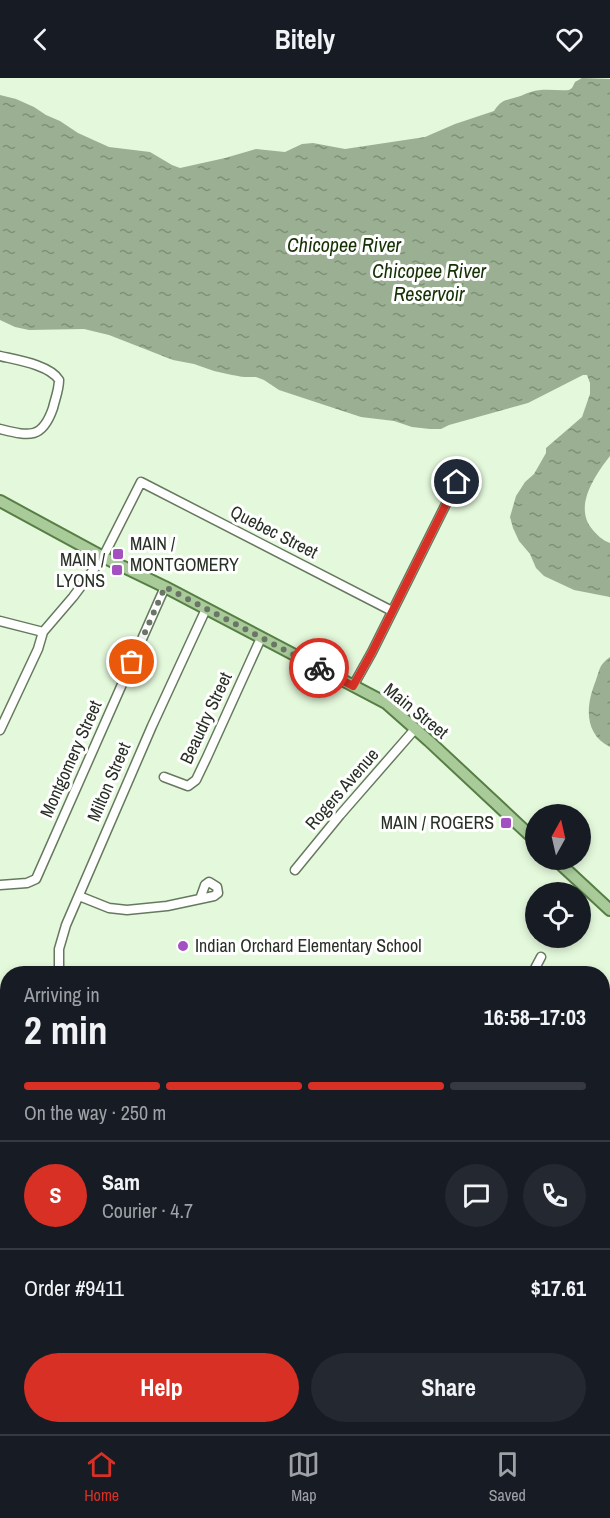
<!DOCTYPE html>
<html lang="en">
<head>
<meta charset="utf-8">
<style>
	:root { --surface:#171b24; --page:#242831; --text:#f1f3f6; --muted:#9ea1a6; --line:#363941; --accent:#d93025 }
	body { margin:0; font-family:"Archivo Narrow",sans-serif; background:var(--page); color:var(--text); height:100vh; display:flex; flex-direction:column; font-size:22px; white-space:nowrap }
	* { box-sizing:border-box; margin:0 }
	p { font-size:20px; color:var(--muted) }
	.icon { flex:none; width:33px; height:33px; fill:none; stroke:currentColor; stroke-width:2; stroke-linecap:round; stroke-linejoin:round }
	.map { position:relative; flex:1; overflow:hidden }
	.drawer { position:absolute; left:0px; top:888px; width:610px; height:468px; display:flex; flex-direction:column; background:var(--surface); border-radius:24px 24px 0 0; box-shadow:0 3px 9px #0003 }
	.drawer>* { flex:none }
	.needle { width:39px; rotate:8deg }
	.controls { position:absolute; left:525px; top:726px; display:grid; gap:12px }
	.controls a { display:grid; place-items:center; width:66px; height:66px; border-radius:50%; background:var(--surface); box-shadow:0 3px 9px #0003; font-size:30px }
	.pin { position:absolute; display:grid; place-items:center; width:51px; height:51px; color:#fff; margin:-26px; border:3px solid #fff; border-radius:50%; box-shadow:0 2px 6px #0007 }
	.courier { position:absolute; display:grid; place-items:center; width:60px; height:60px; margin:-30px; border:4px solid #d93025; border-radius:50%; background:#fff; color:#222; box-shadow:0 2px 8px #0007 }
	.overview em { font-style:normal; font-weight:700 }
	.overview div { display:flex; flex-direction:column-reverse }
	.overview { display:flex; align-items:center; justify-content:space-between; height:102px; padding:0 24px }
	h1 { font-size:39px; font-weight:700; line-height:45px }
	.bar { display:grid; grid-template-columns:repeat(4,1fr); gap:9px 6px; align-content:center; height:72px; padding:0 24px }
	.bar i { height:8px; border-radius:4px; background:var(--line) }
	.bar .on { background:var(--accent) }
	.bar p { grid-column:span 4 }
	.line { display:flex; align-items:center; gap:15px; padding:0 24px; border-top:2px solid var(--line) }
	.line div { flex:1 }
	.round { display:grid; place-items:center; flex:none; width:63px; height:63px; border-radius:32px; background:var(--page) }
	.cta { display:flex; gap:12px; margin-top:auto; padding:12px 24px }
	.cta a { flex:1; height:69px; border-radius:36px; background:var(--accent); color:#fff; font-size:24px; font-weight:700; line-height:69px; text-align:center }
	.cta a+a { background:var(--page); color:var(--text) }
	header { display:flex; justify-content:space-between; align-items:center; height:78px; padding:0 24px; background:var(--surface); font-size:27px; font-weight:700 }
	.tab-bar { display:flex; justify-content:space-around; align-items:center; height:84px; border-top:2px solid var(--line); background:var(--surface); font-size:16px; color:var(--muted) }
	.tab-bar a { display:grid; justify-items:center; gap:3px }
	.tab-bar .on { color:var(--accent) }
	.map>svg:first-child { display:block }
	.park { fill:url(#park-tufts) }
	.water { fill:url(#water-ripples) }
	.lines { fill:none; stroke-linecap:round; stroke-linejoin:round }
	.minor-casing { stroke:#66795f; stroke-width:11 }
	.major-casing { stroke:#577e45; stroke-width:14 }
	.minor { stroke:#fff; stroke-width:8 }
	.major { stroke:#a9cb9a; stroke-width:10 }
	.done { stroke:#6a7665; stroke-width:6; stroke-dasharray:0 10.8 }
	.route { stroke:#d93025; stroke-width:8 }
	.poi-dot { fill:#a351c0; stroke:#fff; stroke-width:2 }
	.labels { text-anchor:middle; stroke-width:6; stroke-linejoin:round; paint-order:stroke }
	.street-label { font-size:18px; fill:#283025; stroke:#fff }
	.poi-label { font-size:18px; fill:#283025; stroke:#fff; text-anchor:start }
	.water-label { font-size:20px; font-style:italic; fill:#153104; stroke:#fff }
</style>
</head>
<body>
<header><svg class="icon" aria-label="back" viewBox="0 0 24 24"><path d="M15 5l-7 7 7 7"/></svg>Bitely<svg class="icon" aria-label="heart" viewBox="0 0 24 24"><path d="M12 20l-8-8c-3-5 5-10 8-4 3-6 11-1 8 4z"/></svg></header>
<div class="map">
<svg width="610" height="1356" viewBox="0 0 610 1356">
	<defs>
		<pattern id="park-tufts" width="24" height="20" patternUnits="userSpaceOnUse" patternTransform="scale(1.5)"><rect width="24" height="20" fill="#c2d5ba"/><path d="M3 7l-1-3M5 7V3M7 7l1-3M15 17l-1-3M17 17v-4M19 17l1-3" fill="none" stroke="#a7b7a0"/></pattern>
		<pattern id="water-ripples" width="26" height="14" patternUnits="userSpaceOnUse" patternTransform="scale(1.5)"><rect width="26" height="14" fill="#9bb092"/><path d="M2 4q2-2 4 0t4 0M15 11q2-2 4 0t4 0" fill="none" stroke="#7e9077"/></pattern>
	</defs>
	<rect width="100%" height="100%" fill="#e4f9dc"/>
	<path class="park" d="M227,1348H460L466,1356H223Z"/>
	<path class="water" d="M582,0L610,1V378C596,396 573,428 592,451C597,457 602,462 610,465V519L574,512L544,498L536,490L530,476L519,463L513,450L510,439L516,418L525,404L534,396L546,375V370L582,339L590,316V305L587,297H583L528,325L449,347L441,351H430L412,349L394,343L361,339L279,312L264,302L256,299H244L232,297L214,293L194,286L173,282L109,257L84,251L29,252L15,249L0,242V17L16,21L34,29L46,37L60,43L78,55L109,69L150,74L172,87L180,90L225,80L256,71L285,74L302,66L313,65L345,71L425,59L455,46L494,33C502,21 505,23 517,19C522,18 526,15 531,14C543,10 556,13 569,12L572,10L575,4Z
		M610,579V669C583,655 586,627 596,602C600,591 599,587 610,579Z"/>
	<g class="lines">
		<g class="minor-casing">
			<path id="minor" d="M0,278C17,282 50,287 59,302C59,312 55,321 53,330C42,362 29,358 0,351
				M0,543L43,554
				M353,608L372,574L457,404
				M0,652L38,571L43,554L73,519L103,479L141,404L392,533
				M164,699L188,708L196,702L207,679L261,560
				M295,792L340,737L415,651
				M0,807L27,805L36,801L165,509
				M79,818L109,830L127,832L167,828L214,818L218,815L217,809L209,804L205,807L200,821
				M59,896V871L66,847L152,648L206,531
				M532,896L541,879
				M603,919L610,916
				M603,1032L610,1044
				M603,1253L610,1249
				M0,1265L8,1264
				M603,1284L610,1295
				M0,1343L8,1344
				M545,1348L550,1356"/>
		</g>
		<g class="major-casing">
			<path id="major" d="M0,423L103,479L165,509L386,625L429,663L536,763
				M556,782L610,832
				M0,1016L8,1013
				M603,1022L610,1018
				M203,1356L207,1348"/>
		</g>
		<use href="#minor" class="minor"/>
		<use href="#major" class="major"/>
	</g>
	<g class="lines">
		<path class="done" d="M132,584L165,509L319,590"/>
		<path class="route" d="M319,590L353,608L372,574L457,404"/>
	</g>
	<g class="poi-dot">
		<rect x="112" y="470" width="12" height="12" rx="3"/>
		<rect x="111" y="486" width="12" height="12" rx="3"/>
		<rect x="500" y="739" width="12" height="12" rx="3"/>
		<circle cx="183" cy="868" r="6"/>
	</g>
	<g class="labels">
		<g class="street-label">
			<text transform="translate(274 454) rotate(27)" y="6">Quebec Street</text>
			<text transform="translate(416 633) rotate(39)" y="6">Main Street</text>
			<text transform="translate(206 640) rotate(-65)" y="6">Beaudry Street</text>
			<text transform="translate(71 681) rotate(-66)" y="6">Montgomery Street</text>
			<text transform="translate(109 704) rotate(-67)" y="6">Milton Street</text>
			<text transform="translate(342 711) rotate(-49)" y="6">Rogers Avenue</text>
		</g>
		<g class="poi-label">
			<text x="130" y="472">MAIN /<tspan x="130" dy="21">MONTGOMERY</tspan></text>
			<text x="105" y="488" text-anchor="end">MAIN /<tspan x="105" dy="21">LYONS</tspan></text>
			<text x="494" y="751" text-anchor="end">MAIN / ROGERS</text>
			<text x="195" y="874">Indian Orchard Elementary School</text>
		</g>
		<g class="water-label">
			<text x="344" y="174">Chicopee River</text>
			<text x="429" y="200">Chicopee River<tspan x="429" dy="23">Reservoir</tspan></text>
		</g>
	</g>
</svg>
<div class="controls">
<a><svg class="needle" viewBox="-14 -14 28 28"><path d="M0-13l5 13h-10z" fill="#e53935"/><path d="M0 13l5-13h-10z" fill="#9ea1a6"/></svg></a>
<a><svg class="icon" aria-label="locate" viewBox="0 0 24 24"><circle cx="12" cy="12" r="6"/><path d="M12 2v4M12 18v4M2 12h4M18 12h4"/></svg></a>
</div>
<div class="pin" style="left:132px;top:584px;background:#ea580c"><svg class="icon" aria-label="bag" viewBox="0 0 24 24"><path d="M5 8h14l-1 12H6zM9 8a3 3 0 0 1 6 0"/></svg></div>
<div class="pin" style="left:457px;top:404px;background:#1f2937"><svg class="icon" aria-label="home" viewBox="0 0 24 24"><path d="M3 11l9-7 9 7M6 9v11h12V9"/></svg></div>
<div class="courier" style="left:319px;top:590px"><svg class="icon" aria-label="bike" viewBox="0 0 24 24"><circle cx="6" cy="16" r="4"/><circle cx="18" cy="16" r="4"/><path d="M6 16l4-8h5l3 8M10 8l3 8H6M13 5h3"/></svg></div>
<section class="drawer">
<div class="overview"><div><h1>2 min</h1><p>Arriving in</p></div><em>16:58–17:03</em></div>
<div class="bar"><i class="on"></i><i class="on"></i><i class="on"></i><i></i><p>On the way · 250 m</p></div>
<div class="line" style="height:108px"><b class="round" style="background:var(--accent);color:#fff">S</b><div><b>Sam</b><p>Courier · 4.7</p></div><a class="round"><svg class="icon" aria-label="chat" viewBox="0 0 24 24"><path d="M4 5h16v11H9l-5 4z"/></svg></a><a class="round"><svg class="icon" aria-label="phone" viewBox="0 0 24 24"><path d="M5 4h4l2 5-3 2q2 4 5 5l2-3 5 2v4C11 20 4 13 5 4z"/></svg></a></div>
<div class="line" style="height:78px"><div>Order #9411</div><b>$17.61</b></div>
<div class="cta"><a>Help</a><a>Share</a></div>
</section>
</div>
<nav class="tab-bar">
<a class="on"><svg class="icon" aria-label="home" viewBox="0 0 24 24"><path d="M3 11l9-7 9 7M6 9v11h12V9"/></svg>Home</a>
<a><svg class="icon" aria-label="map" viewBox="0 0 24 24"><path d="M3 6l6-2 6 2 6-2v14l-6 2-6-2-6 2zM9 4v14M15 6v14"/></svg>Map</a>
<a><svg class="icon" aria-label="saved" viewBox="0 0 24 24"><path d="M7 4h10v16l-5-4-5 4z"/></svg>Saved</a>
</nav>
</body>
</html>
